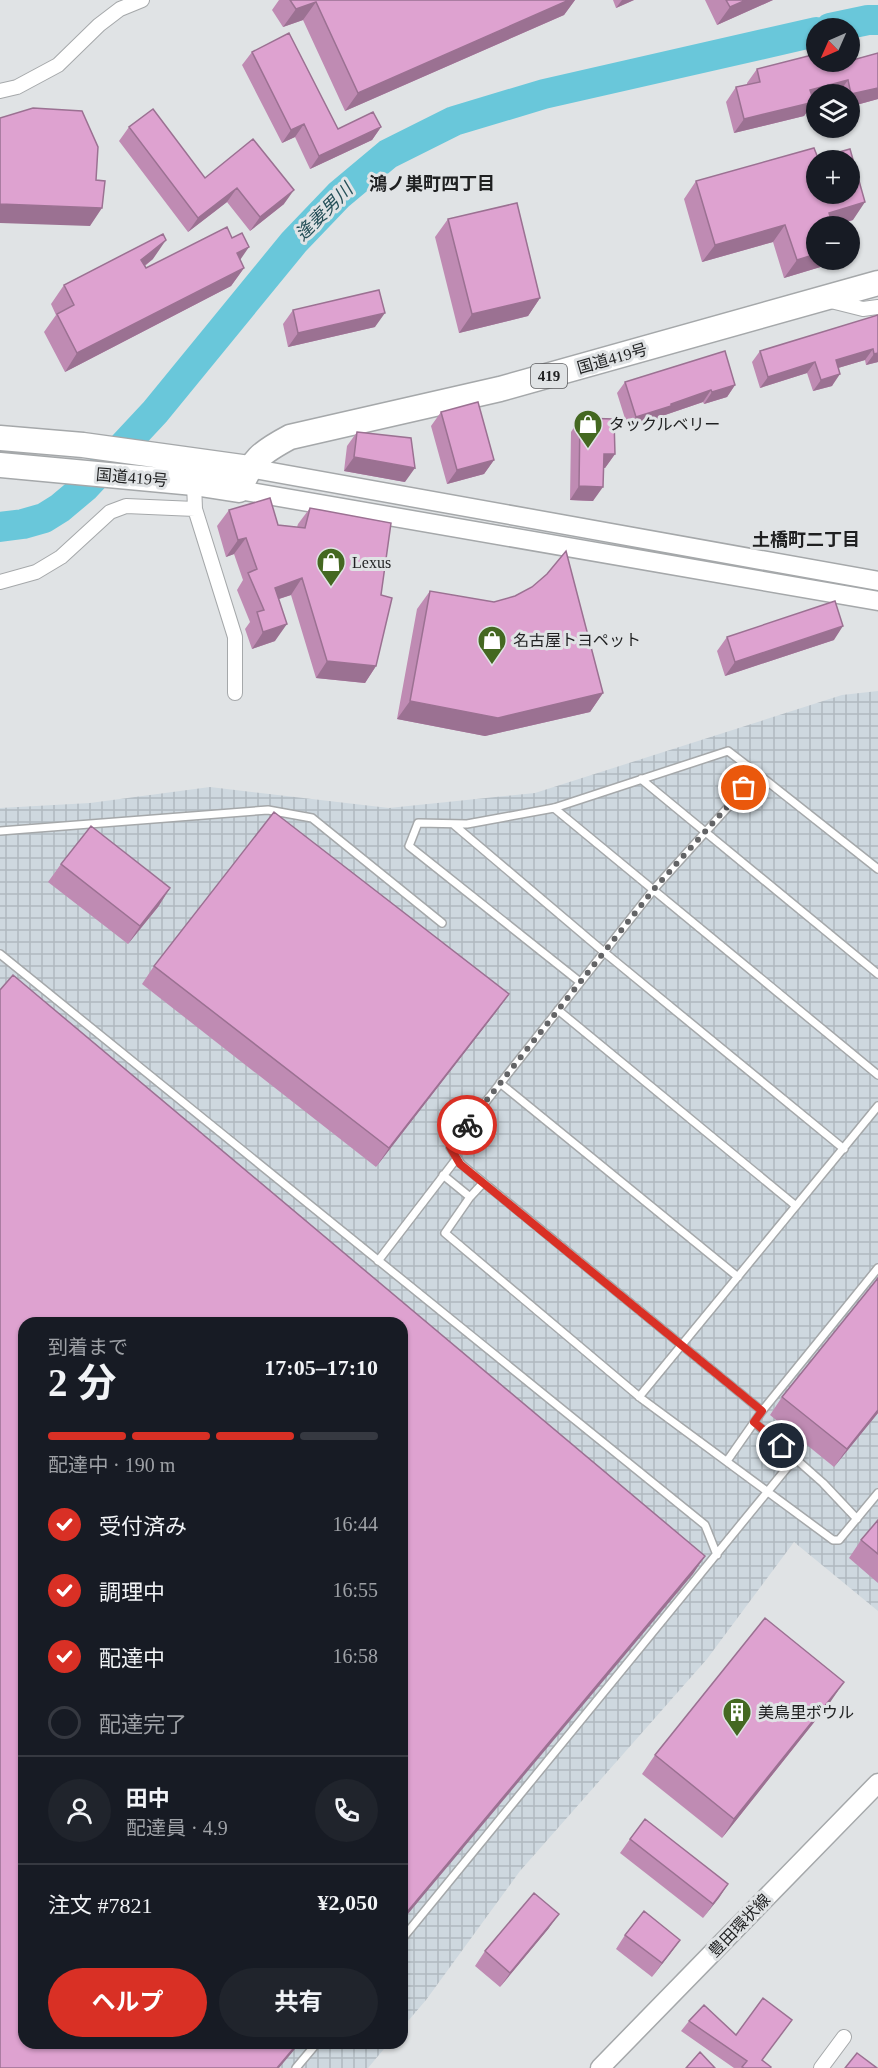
<!DOCTYPE html>
<html lang="ja">
<head>
<meta charset="utf-8">
<style>
	:root { --surface:#171b24; --page:#20242c; --text:#f1f3f6; --muted:#9ea1a6; --line:#363941; --accent:#d93025 }
	body { margin:0; font-family:"Times New Roman","Noto Sans JP",serif; background:var(--page); color:var(--text); height:100vh; display:flex; flex-direction:column; font-size:22px; white-space:nowrap }
	* { box-sizing:border-box; margin:0 }
	p { font-size:20px; color:var(--muted) }
	.icon { flex:none; width:33px; height:33px; fill:none; stroke:currentColor; stroke-width:2; stroke-linecap:round; stroke-linejoin:round }
	.map { position:relative; flex:1; overflow:hidden }
	.side { position:absolute; left:18px; top:1317px; width:390px; height:732px; display:flex; flex-direction:column; background:var(--surface); border-radius:18px; box-shadow:0 2px 4px #0004 }
	.side>* { flex:none }
	.needle { width:39px; rotate:225deg }
	.buttons { position:absolute; left:806px; top:18px; display:grid; gap:12px }
	.buttons a { display:grid; place-items:center; width:54px; height:54px; border-radius:50%; background:var(--surface); box-shadow:0 2px 4px #0004; font-size:30px }
	.pin { position:absolute; display:grid; place-items:center; width:51px; height:51px; color:#fff; margin:-26px; border:3px solid #fff; border-radius:50%; box-shadow:0 2px 6px #0007 }
	.courier { position:absolute; display:grid; place-items:center; width:60px; height:60px; margin:-30px; border:4px solid #d93025; border-radius:50%; background:#fff; color:#222; box-shadow:0 2px 8px #0007 }
	.overview em { font-style:normal; font-weight:700 }
	.overview div { display:flex; flex-direction:column-reverse }
	.overview { display:flex; align-items:center; justify-content:space-between; height:102px; padding:0 30px }
	h1 { font-size:39px; font-weight:700; line-height:45px }
	.bar { display:grid; grid-template-columns:repeat(4,1fr); gap:9px 6px; align-content:center; height:72px; padding:0 30px }
	.bar i { height:8px; border-radius:4px; background:var(--line) }
	.bar .active { background:var(--accent) }
	.bar p { grid-column:span 4 }
	.line { display:flex; align-items:center; gap:15px; padding:0 30px; border-top:2px solid var(--line) }
	.line div { flex:1 }
	.round { display:grid; place-items:center; flex:none; width:63px; height:63px; border-radius:32px; background:var(--page) }
	ol { padding:0 30px; list-style:none }
	li { display:flex; align-items:center; gap:18px; height:66px }
	li p { margin-inline-start:auto }
	li .icon { padding:6px; border-radius:50%; background:var(--accent); color:#fff; stroke-width:4 }
	li:last-child { color:var(--muted) }
	li i { width:33px; height:33px; border:3px solid var(--line); border-radius:50% }
	.action { display:flex; gap:12px; margin-top:auto; padding:12px 30px }
	.action a { flex:1; height:69px; border-radius:36px; background:var(--accent); color:#fff; font-size:24px; font-weight:700; line-height:69px; text-align:center }
	.action a+a { background:var(--page); color:var(--text) }
	.map>svg:first-child { display:block }
	.industrial { fill:url(#industrial-grid) }
	.lines { fill:none; stroke-linecap:round; stroke-linejoin:round }
	.river { stroke:#69c7da; stroke-width:30 }
	.lane-casing { stroke:#a5a8aa; stroke-width:10 }
	.street-casing { stroke:#a5a8aa; stroke-width:16 }
	.secondary-casing { stroke:#a5a8aa; stroke-width:21 }
	.highway-casing { stroke:#a5a8aa; stroke-width:27 }
	.lane { stroke:#fff; stroke-width:7 }
	.street { stroke:#fff; stroke-width:14 }
	.secondary { stroke:#fff; stroke-width:18 }
	.highway { stroke:#fff; stroke-width:24 }
	.wall { fill:#bf8bb3 }
	.shaded-wall { fill:#9b7192 }
	.building { fill:#dea2d0; stroke:#9b7192; stroke-width:1.5; fill-rule:evenodd }
	.done { stroke:#636466; stroke-width:6; stroke-dasharray:0 10.8 }
	.route { stroke:#d93025; stroke-width:8 }
	.labels { text-anchor:middle; stroke-width:6; stroke-linejoin:round; paint-order:stroke }
	.shield { fill:#e0e3e5; stroke:#595a5c; stroke-width:1.5 }
	.shield-label { font-size:15px; font-weight:bold; fill:#1f2021 }
	.street-label { font-size:16px; fill:#1f2021; stroke:#e0e3e5 }
	.poi-label { font-size:16px; fill:#1f2021; stroke:#e0e3e5; text-anchor:start }
	.neighbourhood-label { font-size:18px; font-weight:bold; fill:#1f2021; stroke:#e0e3e5 }
	.water-label { font-size:18px; font-style:italic; fill:#265059; stroke:#e0e3e5 }
</style>
</head>
<body>
<div class="map">
<svg width="878" height="2068" viewBox="0 0 878 2068">
	<defs>
		<pattern id="industrial-grid" width="8" height="8" patternUnits="userSpaceOnUse" patternTransform="scale(1.5)"><rect width="8" height="8" fill="#ced8df"/><path d="M0 4h8M4 0v8" fill="none" stroke="#b0b9bf"/></pattern>
	</defs>
	<rect width="100%" height="100%" fill="#e0e3e5"/>
	<path class="industrial" d="M878,691V1611L794,1542L707,1659L520,1871L426,2000L402,2028V1323H24V2043H389L368,2068H0V808L90,803L210,787L389,808L535,793L842,695Z"/>
	<g class="lines">
		<path class="river" d="M830,28L868,20H878
			M0,527L23,524L44,518L60,508L85,487L155,412L294,242L339,195L388,154L454,121L544,94L816,32"/>
		<g class="lane-casing">
			<path id="lane" d="M641,779L878,974
				M554,808L878,1075
				M453,824L604,952L844,1149
				M0,831L268,810L312,818L442,923
				M878,869L758,774L654,889L450,1147L461,1164L762,1411L878,1268
				M0,954L705,1525L717,1555
				M580,982L409,846L418,823L467,824L554,808L728,751L758,774
				M558,1010L796,1206
				M500,1083L738,1277
				M443,1175L470,1197L445,1233L642,1399L833,1540H839L878,1493
				M470,1197L483,1183
				M378,1261L457,1158
				M639,1397L878,1106
				M754,1422L823,1483L857,1519
				M727,1461L762,1411
				M402,1939L795,1458
				M296,2068L317,2043"/>
		</g>
		<g class="street-casing">
			<path id="street" d="M0,91L17,87L58,65L99,25L120,9L142,0
				M827,300L863,309L878,307
				M195,509L235,637V693
				M0,582L36,572L61,557L110,512L126,506L195,509L194,483
				M821,2068L844,2037"/>
		</g>
		<g class="secondary-casing">
			<path id="secondary" d="M249,468L878,581
				M239,490L878,601
				M600,2068L878,1783"/>
		</g>
		<g class="highway-casing">
			<path id="highway" d="M0,438L83,445L249,468
				M0,465L194,483L239,490C253,459 260,453 290,437L500,389L878,283"/>
		</g>
		<use href="#lane" class="lane"/>
		<use href="#street" class="street"/>
		<use href="#secondary" class="secondary"/>
		<use href="#highway" class="highway"/>
	</g>
	<path class="wall" d="M279,0H575L564,15L345,111L303,20L283,27L272,10Z
		M613,0H634L616,8Z
		M705,0H773L717,25Z
		M252,52L338,129L381,127L372,140L310,169L295,137L282,143L242,65Z
		M878,53V99L849,107V94H816V100H813L814,102L804,116L734,133L726,102L736,87L747,85V83L757,69L828,66Z
		M129,127L205,178L284,204L250,231L227,202L188,232L119,141Z
		M818,158L853,220L833,226L827,265L784,278L773,242L702,262L684,199L696,181Z
		M448,219L540,298L528,316L459,333L435,237Z
		M153,259L145,266L146,268L240,260L244,268L231,286L65,372L44,332L56,315L51,304L64,285Z
		M293,310L375,327L288,347L283,324Z
		M878,315V362L866,365L865,360L838,368L832,386L813,391L807,373L760,388L752,362L760,351Z
		M625,382L735,385L727,397L704,404L703,402L665,415L663,417L628,428L617,393Z
		M441,412L494,460L484,474L447,484L431,426Z
		M580,418L615,454L605,468H604L593,501L570,500L571,432Z
		M357,432L405,482L344,471L347,446Z
		M310,508L381,595L376,666L365,683L316,678L291,595L279,599L275,641L252,649L245,629L250,622L237,590L243,580L234,554L226,557L217,526L229,510L278,525L297,527L298,524Z
		M430,591L603,693L590,712L485,736L397,719L417,609Z
		M727,637L834,640L725,676L717,651Z
		M61,864L170,888L158,907L128,944L48,882Z
		M154,966L509,994L496,1012L376,1167L142,984Z
		M782,1397L878,1413L834,1467L770,1415Z
		M878,1520V1583L849,1558L861,1540Z
		M831,1701L722,1838L642,1774L655,1755Z
		M630,1839L728,1884L703,1918L620,1853Z
		M549,1928L500,1987L475,1966L485,1951Z
		M625,1935L680,1940L652,1977L616,1949Z
		M689,2021L736,2035L770,2068H734L681,2031Z"/>
	<path class="shaded-wall" d="M569,0H575L564,15L345,111L358,93Z
		M622,0H634L616,8Z
		M746,0H773L717,25L730,7Z
		M316,2L303,20L283,27L296,9Z
		M848,80L838,94H816V100L800,104L810,90Z
		M878,88V99L849,107V97L851,94Z
		M814,102L804,116L734,133L744,119Z
		M304,124L295,137L282,143L291,130Z
		M381,127L372,140L310,169L319,156Z
		M237,188L227,202L188,232L198,218Z
		M294,190L284,204L250,231L260,217Z
		M865,202L853,220L830,226L829,213Z
		M0,204L102,208L90,226L0,223Z
		M785,225L773,242L702,262L715,245Z
		M166,240L153,259L128,278L141,260Z
		M249,247L236,266L237,253Z
		M816,254V260H831L827,265L784,278L797,260Z
		M244,268L231,286L65,372L77,353Z
		M540,298L528,316L459,333L472,314Z
		M385,313L375,327L288,347L298,333Z
		M873,349L865,360L828,371L836,360Z
		M878,353V362L866,365L874,354Z
		M815,362L807,373L760,388L768,377Z
		M840,374L832,386L813,391L821,380Z
		M735,385L727,397L704,404L712,392Z
		M711,390L703,402L665,415L663,417L628,428L636,417Z
		M604,454H615L605,468H594Z
		M354,457L415,468L405,482L344,471Z
		M494,460L484,474L447,484L457,470Z
		M579,486L603,487L593,501L570,500Z
		M246,538L234,554L226,557L238,540Z
		M302,578L291,595L263,604L275,588Z
		M287,624L275,641L252,649L263,632Z
		M843,626L834,640L725,676L735,662Z
		M327,661L376,666L365,683L316,678Z
		M603,693L590,712L485,736L397,719L410,701Z
		M170,888L158,907L128,944L140,926Z
		M509,994L496,1012L376,1167L389,1148Z
		M878,1410V1413L834,1467L847,1449Z
		M705,1556L693,1574L402,1921V1918Z
		M844,1682L831,1701L722,1838L734,1819Z
		M728,1884L719,1898L703,1918L713,1904Z
		M559,1914L549,1928L500,1987L510,1973Z
		M680,1940L670,1954L652,1977L662,1963Z
		M298,2043H300L279,2068H277Z"/>
	<path class="building" d="M290,0H569L358,93L316,2L296,9Z
		M726,0H746L730,7Z
		M289,33L338,129L373,112L381,127L319,156L304,124L291,130L252,52Z
		M878,53V88L851,94L848,80L810,90L814,102L744,119L736,87L760,82L757,69L816,54V62H827L828,66L845,62H849V61Z
		M33,108L82,111L98,147L96,180L105,181L102,208L0,204V118Z
		M153,109L205,178L253,139L294,190L260,217L237,188L198,218L129,127Z
		M814,148L818,158L850,149L865,202L829,213L833,226H816V254L797,260L785,225L715,245L696,181ZM816,160H849V194H816Z
		M517,203L540,298L472,314L448,219Z
		M227,227L232,238L242,233L249,247L237,253L244,268L77,353L57,314L74,305L64,285L163,234L166,240L141,260L146,268Z
		M379,290L385,313L298,333L293,310Z
		M878,315V353L874,354L873,349L836,360L840,374L821,380L815,362L768,377L760,351Z
		M725,351L735,385L712,392L711,390L671,404V406L636,417L625,382Z
		M478,402L494,460L457,470L441,412Z
		M580,418L614,419L615,454H604L603,487L579,486Z
		M357,432L411,438L415,468L354,457Z
		M270,498L278,525L305,528L310,508L391,523L381,595L392,598L376,666L327,661L302,578L275,588L287,624L263,632L257,612L264,610L248,573L257,569L246,538L238,540L229,510Z
		M566,551L603,693L498,718L410,701L430,591L494,602L515,596L532,587L547,574Z
		M835,601L843,626L735,662L727,637Z
		M274,812L509,994L389,1148L154,966Z
		M91,826L170,888L140,926L61,864Z
		M13,975L705,1556L402,1918V1323H24V2043H298L277,2068H0V990Z
		M878,1278V1410L847,1449L782,1397Z
		M878,1520V1554L861,1540Z
		M765,1618L844,1682L734,1819L655,1755Z
		M645,1819L728,1884L713,1904L630,1839Z
		M534,1893L559,1914L510,1973L485,1951Z
		M644,1911L680,1940L662,1963L625,1935Z
		M763,1998L792,2020L762,2060L771,2067L770,2068H744L742,2067L747,2061L689,2021L704,2005L736,2035Z
		M700,2052L715,2068H686Z
		M857,2053L877,2068H845Z"/>
	<g class="lines">
		<path class="done" d="M467,1125L654,889L744,788"/>
		<path class="route" d="M467,1125L450,1147L460,1164L762,1411L754,1422L782,1446"/>
	</g>
	<defs>
		<g id="shop-pin" transform="scale(1.5)"><path d="M0 17L-7.5 6A9.5 9.5 0 1 1 7.5 6Z" fill="#446821" stroke="#e0e3e5"/><path d="M-5-2.5h2.3a2.7 3.5 0 0 1 5.4 0H5L5.5 6h-11ZM-1.5-2.5h3a1.5 2.3 0 0 0-3 0Z" fill="#fff"/></g>
		<g id="building-pin" transform="scale(1.5)"><path d="M0 17L-7.5 6A9.5 9.5 0 1 1 7.5 6Z" fill="#446821" stroke="#e0e3e5"/><path d="M-4-6H4V6H1V3H-1V6H-4ZM-2.5-4.3h1.7v1.8h-1.7ZM.8-4.3h1.7v1.8H.8ZM-2.5-1h1.7V.8h-1.7ZM.8-1h1.7V.8H.8Z" fill="#fff"/></g>
	</defs>
	<g fill-rule="evenodd">
		<use href="#shop-pin" x="588" y="424"/>
		<use href="#shop-pin" x="331" y="562"/>
		<use href="#shop-pin" x="492" y="640"/>
		<use href="#building-pin" x="737" y="1712"/>
	</g>
	<g class="labels">
		<rect class="shield" x="531" y="364" width="36" height="24" rx="4.5"/>
		<g class="shield-label">
			<text x="549" y="381">419</text>
		</g>
		<g class="street-label">
			<text transform="translate(612 358) rotate(-16)" y="6">国道419号</text>
			<text transform="translate(132 477) rotate(5)" y="6">国道419号</text>
			<text transform="translate(739 1925) rotate(-46)" y="6">豊田環状線</text>
		</g>
		<g class="poi-label">
			<text x="609" y="430">タックルベリー</text>
			<text x="352" y="568">Lexus</text>
			<text x="513" y="646">名古屋トヨペット</text>
			<text x="758" y="1718">美鳥里ボウル</text>
		</g>
		<g class="neighbourhood-label">
			<text x="432" y="190">鴻ノ巣町四丁目</text>
			<text x="806" y="546">土橋町二丁目</text>
		</g>
		<g class="water-label">
			<text transform="translate(324 212) rotate(-45)" y="6">逢妻男川</text>
		</g>
	</g>
</svg>
<div class="buttons">
<a><svg class="needle" viewBox="-14 -14 28 28"><path d="M0-13l5 13h-10z" fill="#e53935"/><path d="M0 13l5-13h-10z" fill="#9ea1a6"/></svg></a>
<a><svg class="icon" aria-label="layers" viewBox="0 0 24 24"><path d="M12 4l9 5-9 5-9-5zM3 14l9 5 9-5"/></svg></a>
<a>+</a>
<a>−</a>
</div>
<div class="pin" style="left:744px;top:788px;background:#ea580c"><svg class="icon" aria-label="bag" viewBox="0 0 24 24"><path d="M5 8h14l-1 12H6zM9 8a3 3 0 0 1 6 0"/></svg></div>
<div class="pin" style="left:782px;top:1446px;background:#1f2937"><svg class="icon" aria-label="home" viewBox="0 0 24 24"><path d="M3 11l9-7 9 7M6 9v11h12V9"/></svg></div>
<div class="courier" style="left:467px;top:1125px"><svg class="icon" aria-label="bike" viewBox="0 0 24 24"><circle cx="6" cy="16" r="4"/><circle cx="18" cy="16" r="4"/><path d="M6 16l4-8h5l3 8M10 8l3 8H6M13 5h3"/></svg></div>
<section class="side">
<div class="overview"><div><h1>2 分</h1><p>到着まで</p></div><em>17:05–17:10</em></div>
<div class="bar"><i class="active"></i><i class="active"></i><i class="active"></i><i></i><p>配達中 · 190 m</p></div>
<ol>
<li><svg class="icon" aria-label="check" viewBox="0 0 24 24"><path d="M5 12l5 5 9-10"/></svg>受付済み<p>16:44</p></li>
<li><svg class="icon" aria-label="check" viewBox="0 0 24 24"><path d="M5 12l5 5 9-10"/></svg>調理中<p>16:55</p></li>
<li><svg class="icon" aria-label="check" viewBox="0 0 24 24"><path d="M5 12l5 5 9-10"/></svg>配達中<p>16:58</p></li>
<li><i></i>配達完了</li>
</ol>
<div class="line" style="height:108px"><a class="round"><svg class="icon" aria-label="person" viewBox="0 0 24 24"><circle cx="12" cy="8" r="4"/><path d="M4 21q1-7 8-7t8 7"/></svg></a><div><b>田中</b><p>配達員 · 4.9</p></div><a class="round"><svg class="icon" aria-label="phone" viewBox="0 0 24 24"><path d="M5 4h4l2 5-3 2q2 4 5 5l2-3 5 2v4C11 20 4 13 5 4z"/></svg></a></div>
<div class="line" style="height:78px"><div>注文 #7821</div><b>¥2,050</b></div>
<div class="action"><a>ヘルプ</a><a>共有</a></div>
</section>
</div>
</body>
</html>
